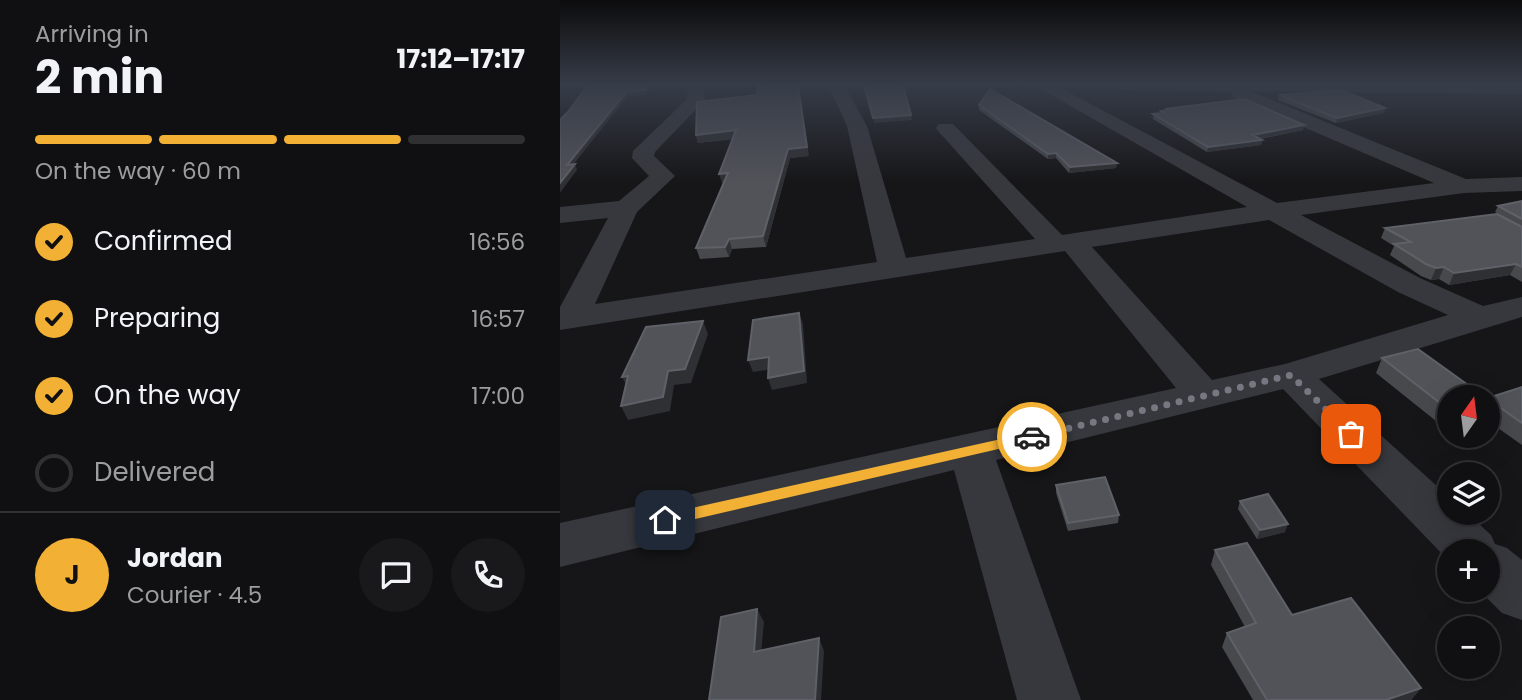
<!DOCTYPE html>
<html lang="en">
<head>
<meta charset="utf-8">
<style>
	:root { --surface:#101012; --page:#19191b; --text:#f1f3f6; --muted:#9c9d9f; --line:#303032; --accent:#f2b134 }
	body { margin:0; font-family:Poppins,sans-serif; background:var(--page); color:var(--text); height:100vh; display:flex; flex-direction:column; font-size:26px; white-space:nowrap }
	* { box-sizing:border-box; margin:0 }
	p { font-size:23px; color:var(--muted) }
	.icon { flex:none; width:38px; height:38px; fill:none; stroke:currentColor; stroke-width:2; stroke-linecap:round; stroke-linejoin:round }
	.map { position:relative; flex:1; overflow:hidden }
	.details { display:flex; flex-direction:column; background:var(--surface); width:560px }
	.details>* { flex:none }
	.needle { width:46px; rotate:14deg }
	.buttons { position:absolute; left:877px; top:385px; display:grid; gap:14px }
	.buttons a { display:grid; place-items:center; width:63px; height:63px; border-radius:50%; background:var(--surface); box-shadow:0 7px 28px #0002,0 0 0 2px var(--line); font-size:35px }
	.pin { position:absolute; display:grid; place-items:center; width:60px; height:60px; color:#fff; margin:-30px; border-radius:14px; box-shadow:0 4px 10px #0006 }
	.courier { position:absolute; display:grid; place-items:center; width:70px; height:70px; margin:-35px; border:5px solid #f2b134; border-radius:50%; background:#fff; color:#222; box-shadow:0 2px 9px #0007 }
	.head em { font-style:normal; font-weight:700 }
	.head div { display:flex; flex-direction:column-reverse }
	.head { display:flex; align-items:center; justify-content:space-between; height:119px; padding:0 35px }
	h1 { font-size:46px; font-weight:700; line-height:52px }
	.bar { display:grid; grid-template-columns:repeat(4,1fr); gap:10px 7px; align-content:center; height:84px; padding:0 35px }
	.bar i { height:9px; border-radius:5px; background:var(--line) }
	.bar .active { background:var(--accent) }
	.bar p { grid-column:span 4 }
	.line { display:flex; align-items:center; gap:18px; padding:0 35px; border-top:2px solid var(--line) }
	.line div { flex:1 }
	.round { display:grid; place-items:center; flex:none; width:74px; height:74px; border-radius:37px; background:var(--page) }
	ol { padding:0 35px; list-style:none }
	li { display:flex; align-items:center; gap:21px; height:77px }
	li p { margin-inline-start:auto }
	li .icon { padding:7px; border-radius:50%; background:var(--accent); color:#111; stroke-width:4 }
	li:last-child { color:var(--muted) }
	li i { width:38px; height:38px; border:4px solid var(--line); border-radius:50% }
	main { display:flex; flex:1; min-height:0 }
	.map>svg:first-child { display:block }
	.lines { fill:none; stroke-linecap:round; stroke-linejoin:round }
	.street { fill:#37383d; fill-rule:evenodd }
	.wall { fill:#47494d }
	.shaded-wall { fill:#2f3033 }
	.building { fill:#525359; stroke:#5f6168; stroke-width:2 }
	.route { fill:#f2b134 }
	.done { stroke:#757880; stroke-width:7; stroke-dasharray:0 12.6 }
</style>
</head>
<body>
<main>
<section class="details">
<div class="head"><div><h1>2 min</h1><p>Arriving in</p></div><em>17:12–17:17</em></div>
<div class="bar"><i class="active"></i><i class="active"></i><i class="active"></i><i></i><p>On the way · 60 m</p></div>
<ol>
<li><svg class="icon" aria-label="check" viewBox="0 0 24 24"><path d="M5 12l5 5 9-10"/></svg>Confirmed<p>16:56</p></li>
<li><svg class="icon" aria-label="check" viewBox="0 0 24 24"><path d="M5 12l5 5 9-10"/></svg>Preparing<p>16:57</p></li>
<li><svg class="icon" aria-label="check" viewBox="0 0 24 24"><path d="M5 12l5 5 9-10"/></svg>On the way<p>17:00</p></li>
<li><i></i>Delivered</li>
</ol>
<div class="line" style="height:126px"><b class="round" style="background:var(--accent);color:#111">J</b><div><b>Jordan</b><p>Courier · 4.5</p></div><a class="round"><svg class="icon" aria-label="chat" viewBox="0 0 24 24"><path d="M4 5h16v11H9l-5 4z"/></svg></a><a class="round"><svg class="icon" aria-label="phone" viewBox="0 0 24 24"><path d="M5 4h4l2 5-3 2q2 4 5 5l2-3 5 2v4C11 20 4 13 5 4z"/></svg></a></div>
</section>
<div class="map">
<svg width="962" height="700" viewBox="0 0 962 700">
	<rect width="100%" height="100%" fill="#161618"/>
	<g class="lines">
		<path class="street" d="M128,85H144L145,100L95,152L94,156L115,176L77,212L35,304L317,262L287,126L268,85H284L307,126L346,258L475,239L379,132L376,128L379,124H393L502,235L687,207L474,85H495L717,203L874,183L673,97L672,91L562,90L554,85H962V94L690,91L906,179L962,177V191L904,193L741,215L860,278L923,306L962,297V317L759,379L889,497V513H907L931,535L935,544L947,548L962,560V620L942,613L919,590H928V551H889V561L723,389L436,460L521,700H457L394,470L0,567V523L616,388L505,251L0,330V307L48,218L0,223V207L59,201L89,176L72,158L73,151L127,99ZM709,220L838,292L888,315L725,364L652,380L532,247Z"/>
	</g>
	<path class="wall" d="M719,95L825,108L824,113L776,123L718,100Z
		M137,102L249,156L230,158L206,247L172,249L169,257L140,259L136,248L164,183H162L173,139L138,143L136,135Z
		M419,105L557,163L556,168L509,173L496,158L488,159L419,110Z
		M605,109L744,125L743,130L700,139L702,140L701,145L647,152L593,119V114L601,113V111H605Z
		M962,201V227L935,212L938,206Z
		M962,227V282L950,275L889,285L879,279L871,280L861,276L830,255L834,246L821,238L825,228Z
		M822,358L922,395L921,397H889L876,421L816,373Z
		M962,387V445L928,421V398Z
		M496,485L559,515L558,523L508,531L496,493Z
		M680,501L725,532L697,539L678,509Z
		M655,550L732,615L861,688L851,700H693L662,647L667,633L685,627L651,565Z"/>
	<path class="shaded-wall" d="M87,85H91L87,95L68,96L9,170L7,165L66,92Z
		M239,85L249,156L230,158L206,247L203,236Z
		M825,108L824,113L776,123L777,118Z
		M351,115L352,120L314,123L313,118Z
		M744,125L743,130L692,140L693,135Z
		M176,130L179,138L138,143L136,135Z
		M702,140L701,145L647,152L648,147Z
		M496,153V158L488,159V154Z
		M557,163L556,168L509,173L510,167Z
		M15,164L17,170L0,193V183Z
		M168,173L171,182L162,183L159,174Z
		M169,239L172,249L169,257L165,247Z
		M956,264L950,275L889,285L894,273Z
		M884,267L879,279L871,280L876,268Z
		M239,313L243,324L247,383L212,390L208,378Z
		M143,321L148,334L131,383L114,385L110,411L68,420L61,406Z
		M209,357L213,369L193,372L188,360Z
		M68,376L69,390L62,377Z
		M889,404V417L876,421L884,406Z
		M728,524L725,532L697,539L700,530Z
		M197,609L204,622L200,664L194,652Z
		M259,638L264,651L261,700H255Z
		M861,688L851,700H826Z"/>
	<path class="building" d="M28,85H87L85,90L66,92L7,165L15,164L0,183V120L8,112Z
		M198,85H238L247,147L228,149L203,236L169,239L165,247L136,248L168,173L159,174L176,130L136,135L137,102L197,95Z
		M304,85H343L351,115L313,118Z
		M430,89L557,163L510,167L496,153L488,154L419,105Z
		M781,90L825,108L777,118L719,95Z
		M684,99L744,125L693,135L702,140L648,147L593,114L604,113L601,111L608,110L605,109Z
		M962,201V219L938,206Z
		M937,214L962,227V267L956,264L894,273L884,267L876,268L866,264L834,244L851,242L825,228Z
		M239,313L244,371L208,378L209,357L188,360L193,320Z
		M143,321L125,369L108,371L103,397L61,406L68,376L62,377L86,327Z
		M858,349L922,395L915,397H889V404L884,406L822,358Z
		M962,387V423L928,399V398Z
		M545,477L559,515L508,523L496,485Z
		M708,494L728,524L700,530L680,501Z
		M687,543L732,615L791,598L861,688L826,700H707L667,633L696,623L655,550Z
		M197,609L194,652L259,638L255,700H149L161,617Z"/>
	<linearGradient id="sky" x2="0" y2="1"><stop stop-color="#0c0c0d"/><stop offset="0.46" stop-color="#363c48"/><stop offset="1" stop-color="#363c48" stop-opacity="0"/></linearGradient>
	<rect width="962" height="183" fill="url(#sky)"/>
	<path class="route" d="M472,432L479,437L477,440L105,526L98,520L105,514Z"/>
	<g class="lines">
		<path class="done" d="M472,437L731,375L791,434"/>
	</g>
</svg>
<div class="buttons">
<a><svg class="needle" viewBox="-14 -14 28 28"><path d="M0-13l5 13h-10z" fill="#e53935"/><path d="M0 13l5-13h-10z" fill="#9c9d9f"/></svg></a>
<a><svg class="icon" aria-label="layers" viewBox="0 0 24 24"><path d="M12 4l9 5-9 5-9-5zM3 14l9 5 9-5"/></svg></a>
<a>+</a>
<a>−</a>
</div>
<div class="pin" style="left:791px;top:434px;background:#ea580c"><svg class="icon" aria-label="bag" viewBox="0 0 24 24"><path d="M5 8h14l-1 12H6zM9 8a3 3 0 0 1 6 0"/></svg></div>
<div class="pin" style="left:105px;top:520px;background:#1f2937"><svg class="icon" aria-label="home" viewBox="0 0 24 24"><path d="M3 11l9-7 9 7M6 9v11h12V9"/></svg></div>
<div class="courier" style="left:472px;top:437px"><svg class="icon" aria-label="car" viewBox="0 0 24 24"><path d="M5 17H2v-5l4-1 3-4h7l3 4 3 1v5h-3M9 17h6M6 11h13"/><circle cx="7" cy="17" r="2"/><circle cx="17" cy="17" r="2"/></svg></div>
</div>
</main>
</body>
</html>
